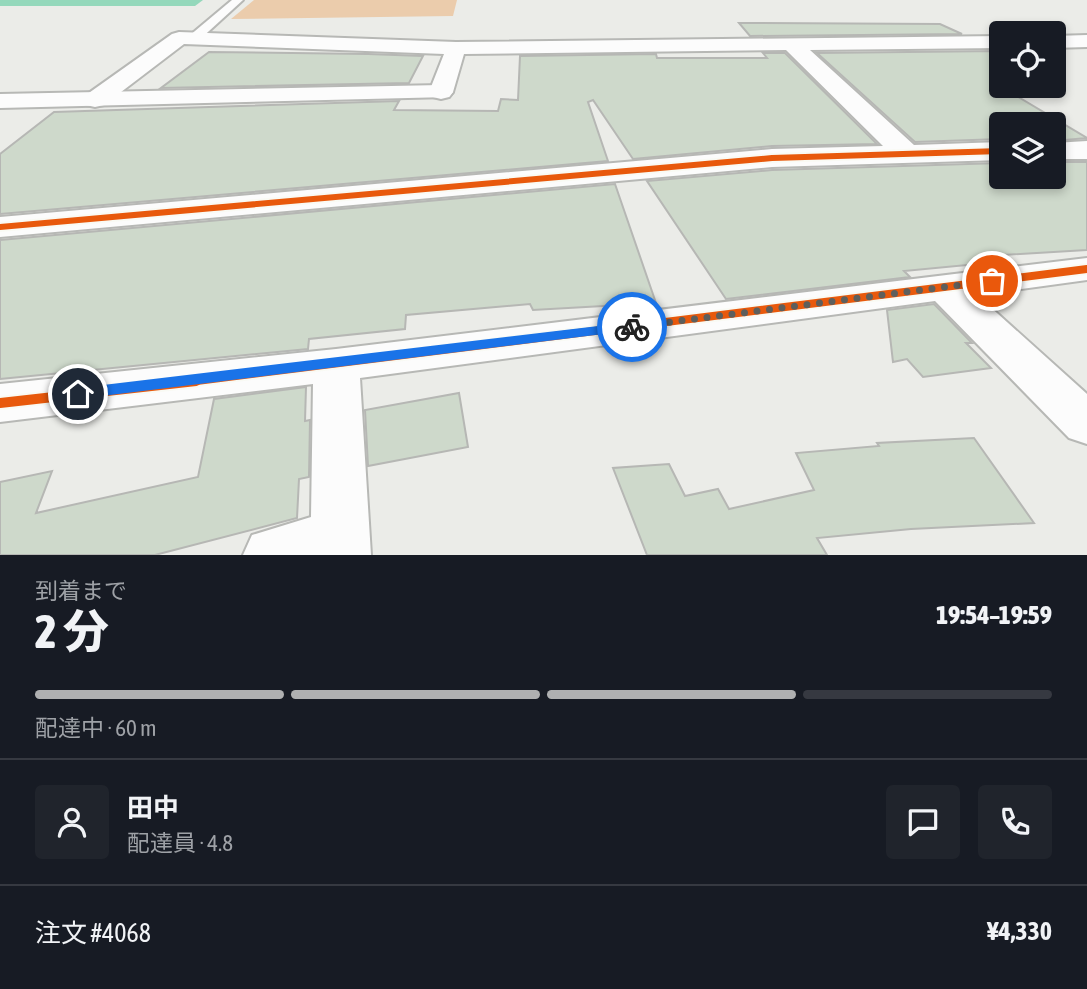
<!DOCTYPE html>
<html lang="ja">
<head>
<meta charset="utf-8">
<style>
	:root { --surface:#171b24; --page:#20242c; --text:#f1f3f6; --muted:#9ea1a6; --line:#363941; --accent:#afb0b1 }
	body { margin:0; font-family:"Asap Condensed","Noto Sans JP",sans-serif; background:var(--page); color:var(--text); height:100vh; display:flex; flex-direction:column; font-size:26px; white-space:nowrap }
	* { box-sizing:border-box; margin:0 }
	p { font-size:23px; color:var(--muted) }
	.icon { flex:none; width:38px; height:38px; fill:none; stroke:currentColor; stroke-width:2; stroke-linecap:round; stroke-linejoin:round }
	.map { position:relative; height:555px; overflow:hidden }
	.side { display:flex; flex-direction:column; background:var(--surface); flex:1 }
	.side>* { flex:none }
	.buttons { position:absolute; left:989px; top:21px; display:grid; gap:14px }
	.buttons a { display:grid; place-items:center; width:77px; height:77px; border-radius:7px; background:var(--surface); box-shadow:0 4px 10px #0003; font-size:35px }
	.pin { position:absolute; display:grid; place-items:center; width:60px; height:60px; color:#fff; margin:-30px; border:4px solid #fff; border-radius:50%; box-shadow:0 2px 7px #0007 }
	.courier { position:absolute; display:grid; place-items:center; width:70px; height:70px; margin:-35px; border:5px solid #1a73e8; border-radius:50%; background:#fff; color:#222; box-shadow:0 2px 9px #0007 }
	.summary em { font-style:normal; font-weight:800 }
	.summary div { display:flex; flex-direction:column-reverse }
	.summary { display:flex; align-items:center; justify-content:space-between; height:119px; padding:0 35px }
	h1 { font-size:46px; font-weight:800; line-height:52px }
	.bar { display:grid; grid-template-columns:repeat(4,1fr); gap:10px 7px; align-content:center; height:84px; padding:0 35px }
	.bar i { height:9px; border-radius:5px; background:var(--line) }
	.bar .active { background:var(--accent) }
	.bar p { grid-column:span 4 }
	.line { display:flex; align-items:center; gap:18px; padding:0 35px; border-top:2px solid var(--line) }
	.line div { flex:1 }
	.round { display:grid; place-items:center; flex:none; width:74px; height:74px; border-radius:7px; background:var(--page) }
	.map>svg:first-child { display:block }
	.green { fill:#ebccac }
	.water { fill:#94d8bb }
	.building { fill:#ced9cb; stroke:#b6b7b4; stroke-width:2 }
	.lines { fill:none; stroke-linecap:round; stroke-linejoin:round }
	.service-casing { stroke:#b7b8b5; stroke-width:4 }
	.minor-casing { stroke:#b7b8b5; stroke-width:4 }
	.tertiary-casing { stroke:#b7b8b5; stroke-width:4 }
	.service { fill:#fcfcfc; fill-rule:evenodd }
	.minor { fill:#fcfcfc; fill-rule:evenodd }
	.tertiary { fill:#fcfcfc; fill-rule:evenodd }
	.cycleway-far2-casing { stroke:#f9faf4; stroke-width:10 }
	.cycleway-far1-casing { stroke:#f9faf4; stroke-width:12 }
	.cycleway-casing { stroke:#f9faf4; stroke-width:14 }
	.cycleway-far2 { stroke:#e8590c; stroke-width:6 }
	.cycleway-far1 { stroke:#e8590c; stroke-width:8 }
	.cycleway { stroke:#e8590c; stroke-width:10 }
	.route { fill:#1a73e8 }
	.done { stroke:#5e5f5c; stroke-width:7; stroke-dasharray:0 12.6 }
</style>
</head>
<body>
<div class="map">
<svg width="1087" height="555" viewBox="0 0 1087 555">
	<rect width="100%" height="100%" fill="#ebece8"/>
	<path class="green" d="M254,0H457L453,16L231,19Z"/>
	<path class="water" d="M0,0H203L195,6H0Z"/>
	<path class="building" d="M739,23L940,24L962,34L750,36Z
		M999,51L1001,86L1037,87L1005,89L1087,138L1054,141V124H1001V139L915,142L817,53Z
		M209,52L368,54L423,56L409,83L161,88Z
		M763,53H785L877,144L772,146L633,159L593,100L588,102L608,161L0,214V154L54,112L399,101L394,110L498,111L501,99L518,100L520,56L656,54L657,58H767Z
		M1054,162H1087V250L1002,255L1009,261L904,271L910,277L726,299L647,181L772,170L1001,163V177H1054Z
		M615,184L656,303L533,310L530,304L406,315L405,329L309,339L308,349L0,379V240Z
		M934,304L972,343H966L991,368L923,377L907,359L893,362L887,310Z
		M306,387L305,421L310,420L309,477L299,479L297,518L155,555H0V482L52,471L36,513L198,477L214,399Z
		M459,393L468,447L368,466L365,410Z
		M974,438L1034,523L911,529L817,538L827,555H647L613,468L669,464L685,496L718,489L729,509L814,490L796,453L879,446L877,443Z"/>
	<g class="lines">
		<g class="service-casing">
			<path id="service" d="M232,0H243L197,42H189V36Z"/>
		</g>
		<g class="minor-casing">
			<path id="minor" d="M179,32L456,42L1001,36V48L810,50L914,145L1001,142V160L772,167L0,237V217L772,149L883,146L786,50L464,54L453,92L449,97L441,99L433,97L429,92L444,54L184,44L104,105L95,107L86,105L83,100L86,95L172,34Z
				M1087,35V47L1054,48V36Z
				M1087,141V159H1054V143Z
				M1087,258V280L977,295L1087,394V444L1069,438L935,301L360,378L371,555H243L252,535L311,517L313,384L0,422V384L336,349Z"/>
		</g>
		<g class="tertiary-casing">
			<path id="tertiary" d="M441,85L449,87L453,92L449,97L0,108V94Z"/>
		</g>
		<use href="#service" class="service"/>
		<use href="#minor" class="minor"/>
		<use href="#tertiary" class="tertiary"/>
		<g class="cycleway-far2-casing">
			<path id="cycleway-far2" d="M0,227L772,158L1001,151"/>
		</g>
		<g class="cycleway-far1-casing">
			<path id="cycleway-far1" d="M181,383L1087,269"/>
		</g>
		<g class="cycleway-casing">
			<path id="cycleway" d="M0,403L196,381"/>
		</g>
		<use href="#cycleway-far2" class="cycleway-far2"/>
		<use href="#cycleway-far1" class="cycleway-far1"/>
		<use href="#cycleway" class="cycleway"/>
	</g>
	<path class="route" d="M632,322L636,324V330L78,399L70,394L78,388Z"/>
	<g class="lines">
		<path class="done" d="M632,327L992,281"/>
	</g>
</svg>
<div class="buttons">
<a><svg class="icon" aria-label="locate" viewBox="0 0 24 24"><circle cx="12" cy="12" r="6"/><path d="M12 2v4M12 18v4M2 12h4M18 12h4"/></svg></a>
<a><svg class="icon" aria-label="layers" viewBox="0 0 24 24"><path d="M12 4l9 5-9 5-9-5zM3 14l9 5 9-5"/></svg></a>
</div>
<div class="pin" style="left:992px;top:281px;background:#ea580c"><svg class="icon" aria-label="bag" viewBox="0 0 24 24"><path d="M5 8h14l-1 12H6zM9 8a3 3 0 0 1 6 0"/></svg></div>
<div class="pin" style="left:78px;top:394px;background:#1f2937"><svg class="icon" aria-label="home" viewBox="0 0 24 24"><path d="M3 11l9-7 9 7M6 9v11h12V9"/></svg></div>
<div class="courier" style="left:632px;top:327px"><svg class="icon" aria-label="bike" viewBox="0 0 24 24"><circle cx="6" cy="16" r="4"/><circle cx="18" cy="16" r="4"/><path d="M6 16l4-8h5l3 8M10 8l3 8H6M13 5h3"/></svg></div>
</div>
<section class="side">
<div class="summary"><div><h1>2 分</h1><p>到着まで</p></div><em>19:54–19:59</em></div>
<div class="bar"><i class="active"></i><i class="active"></i><i class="active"></i><i></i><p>配達中 · 60 m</p></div>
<div class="line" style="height:126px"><a class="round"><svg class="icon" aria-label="person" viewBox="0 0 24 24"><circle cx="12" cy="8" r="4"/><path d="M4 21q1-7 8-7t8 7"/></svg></a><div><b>田中</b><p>配達員 · 4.8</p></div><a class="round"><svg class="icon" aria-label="chat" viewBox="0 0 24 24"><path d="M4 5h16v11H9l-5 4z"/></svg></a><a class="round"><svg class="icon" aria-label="phone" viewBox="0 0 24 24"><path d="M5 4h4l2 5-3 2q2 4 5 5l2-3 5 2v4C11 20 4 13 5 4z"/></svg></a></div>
<div class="line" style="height:91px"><div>注文 #4068</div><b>¥4,330</b></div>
</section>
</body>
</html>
